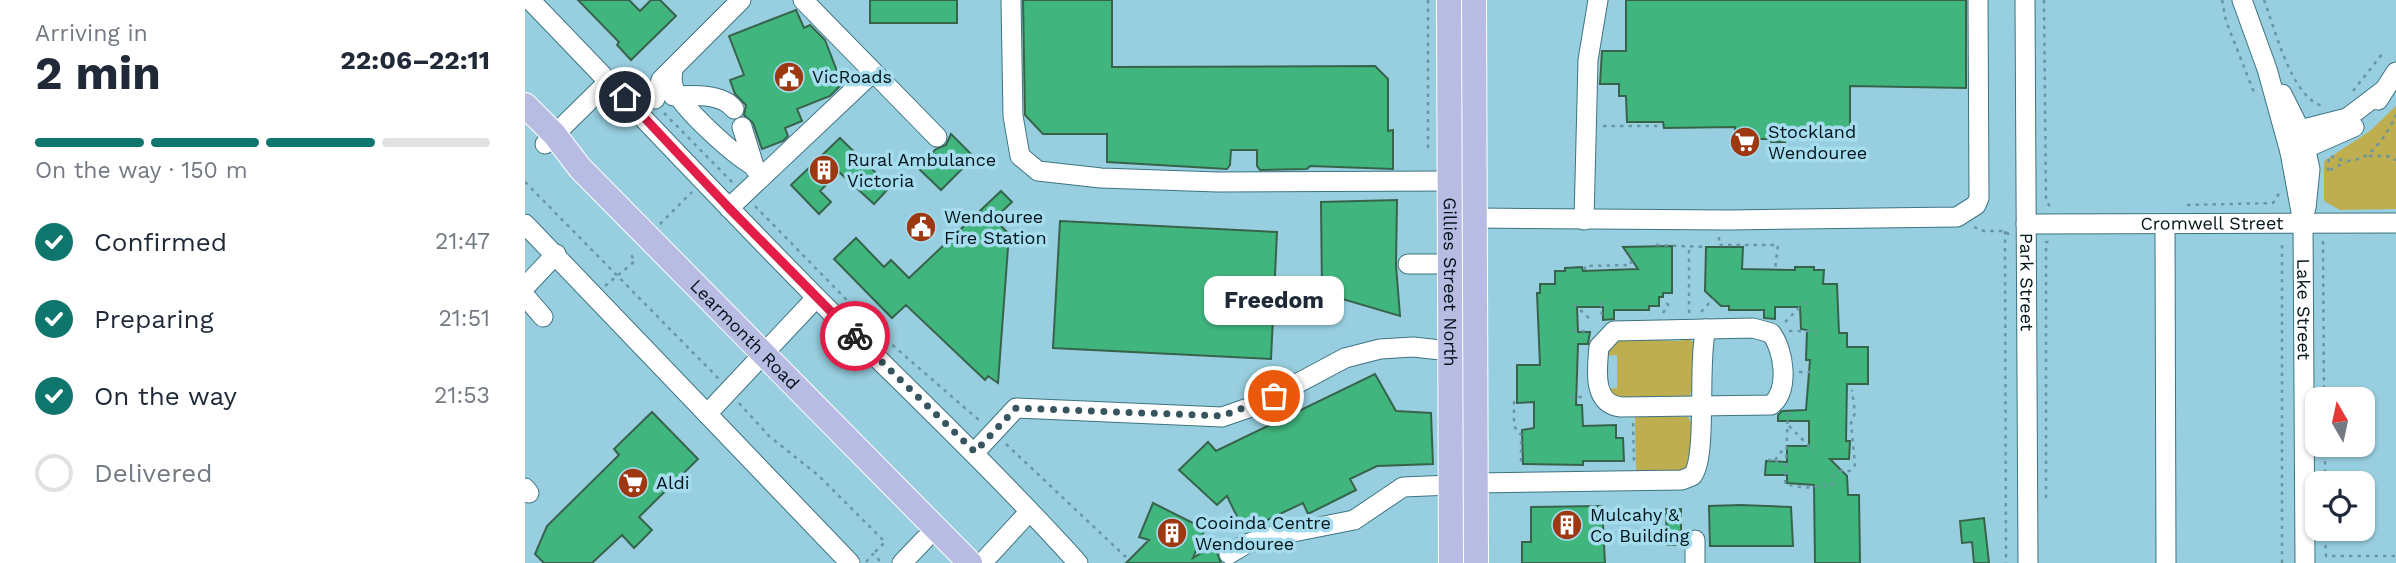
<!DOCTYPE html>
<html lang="en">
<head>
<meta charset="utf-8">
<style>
	:root { --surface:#fff; --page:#f2f2f3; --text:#1f2937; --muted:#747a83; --line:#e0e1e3; --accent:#0f766e }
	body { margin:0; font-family:"Work Sans",sans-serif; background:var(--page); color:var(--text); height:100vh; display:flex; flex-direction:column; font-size:26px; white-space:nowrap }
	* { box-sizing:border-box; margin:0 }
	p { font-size:23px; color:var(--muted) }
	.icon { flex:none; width:38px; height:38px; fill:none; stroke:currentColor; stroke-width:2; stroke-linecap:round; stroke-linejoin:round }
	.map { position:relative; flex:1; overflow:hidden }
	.details { display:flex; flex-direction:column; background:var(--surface); width:525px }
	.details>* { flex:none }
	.needle { width:46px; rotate:351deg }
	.tools { position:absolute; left:1780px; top:387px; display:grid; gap:14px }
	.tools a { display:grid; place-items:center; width:70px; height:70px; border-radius:14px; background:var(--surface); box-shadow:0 2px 5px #0004; font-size:35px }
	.pin { position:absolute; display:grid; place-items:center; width:60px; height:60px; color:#fff; margin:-30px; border:4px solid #fff; border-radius:50%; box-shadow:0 2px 7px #0007 }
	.courier { position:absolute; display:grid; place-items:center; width:70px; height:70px; margin:-35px; border:5px solid #e11d48; border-radius:50%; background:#fff; color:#222; box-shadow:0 2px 9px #0007 }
	.bubble { position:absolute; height:49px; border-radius:14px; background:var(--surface); box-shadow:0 2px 5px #0004; font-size:23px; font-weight:700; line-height:49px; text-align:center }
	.head em { font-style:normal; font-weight:700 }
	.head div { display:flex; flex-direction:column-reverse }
	.head { display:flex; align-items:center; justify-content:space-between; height:119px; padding:0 35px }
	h1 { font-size:46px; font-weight:700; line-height:52px }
	.bar { display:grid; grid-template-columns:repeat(4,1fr); gap:10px 7px; align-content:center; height:84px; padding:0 35px }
	.bar i { height:9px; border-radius:5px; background:var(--line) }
	.bar .on { background:var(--accent) }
	.bar p { grid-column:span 4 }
	ol { padding:0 35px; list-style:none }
	li { display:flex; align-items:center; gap:21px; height:77px }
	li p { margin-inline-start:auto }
	li .icon { padding:7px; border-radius:50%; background:var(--accent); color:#fff; stroke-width:4 }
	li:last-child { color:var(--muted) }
	li i { width:38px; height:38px; border:4px solid var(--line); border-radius:50% }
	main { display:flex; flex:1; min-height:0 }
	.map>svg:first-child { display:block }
	.green { fill:#bfae50 }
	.building { fill:#40b67e; stroke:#38634b; stroke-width:2 }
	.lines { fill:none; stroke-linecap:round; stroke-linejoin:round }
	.minor-casing { stroke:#3d7382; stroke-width:21 }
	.major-casing { stroke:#fff; stroke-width:26 }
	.path { stroke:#6a96a4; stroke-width:2.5; stroke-dasharray:3.5 5; stroke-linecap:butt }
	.minor { stroke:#fff; stroke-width:19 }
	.major { stroke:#b8bce3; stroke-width:24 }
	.done { stroke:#36555f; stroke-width:7; stroke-dasharray:0 12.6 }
	.route { stroke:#e11d48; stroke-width:9 }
	.labels { text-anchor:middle; stroke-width:7; stroke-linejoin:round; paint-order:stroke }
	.poi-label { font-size:18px; fill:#01141a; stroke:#a5dcee; text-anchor:start }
	.street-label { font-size:18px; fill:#01141a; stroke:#a5dcee }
</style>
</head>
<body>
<main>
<section class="details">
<div class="head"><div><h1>2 min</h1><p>Arriving in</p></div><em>22:06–22:11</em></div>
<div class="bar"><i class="on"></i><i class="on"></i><i class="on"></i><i></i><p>On the way · 150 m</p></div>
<ol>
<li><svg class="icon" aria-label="check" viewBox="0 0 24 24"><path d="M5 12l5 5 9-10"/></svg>Confirmed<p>21:47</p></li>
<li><svg class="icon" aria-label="check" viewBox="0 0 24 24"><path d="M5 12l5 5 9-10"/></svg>Preparing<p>21:51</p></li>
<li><svg class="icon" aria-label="check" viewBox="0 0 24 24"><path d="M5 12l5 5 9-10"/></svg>On the way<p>21:53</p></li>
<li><i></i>Delivered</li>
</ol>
</section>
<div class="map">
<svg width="1871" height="563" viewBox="0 0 1871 563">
	<rect width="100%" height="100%" fill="#98cfe0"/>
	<path class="green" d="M1871,106V209L1815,210L1799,201V161L1845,131Z
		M1158,336L1170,343L1167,389L1164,397L1094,399L1083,389L1092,388V355L1081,356L1090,339L1124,337L1125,340L1156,341Z
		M1110,415L1163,417C1172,431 1169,457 1161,470L1111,472Z"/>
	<path class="building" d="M53,0H104L115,11L126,0H135L151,16L106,60L92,45L94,42Z
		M345,0H432V23H345Z
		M498,0H587V67L850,66L863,79V131L868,130V169L785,166L782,169L735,170L732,166V150H706L705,165L702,169L582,162V134H518L500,115Z
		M1101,0H1441V88L1325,86V139H1260V142H1246V139H1210V127L1139,128L1138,122H1102L1101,96H1094V84H1075L1077,51H1101Z
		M271,10L279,28L285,25L300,40L317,84L305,96L272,109L277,121L260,128L263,136L258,141L237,149L228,123L219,115L221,105L210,94L205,80L219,75L204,36Z
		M426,134L449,157L416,190L392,167L411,149L421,145Z
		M315,138L351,173L349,175L363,189L349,204L314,172L295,191L306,202L294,214L266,185Z
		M476,191L487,202L469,219L484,234L473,383L463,376L460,380L381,305L367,318L309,259L331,238L359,267L366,260L384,278Z
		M872,200L871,265L875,316L797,293L796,202Z
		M535,221L752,232L746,359L528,348Z
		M1147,246V293H1138V297H1134V306H1124V310H1089V319L1078,320V307H1052L1053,332H1065L1063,344H1053L1051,405H1057L1058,426L1091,425V438H1098L1099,461H1058V465L998,464L997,430L1009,428V402L992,403V365H1015L1012,293H1015V284H1030V271H1040V268L1057,267L1058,271L1113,269L1098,247Z
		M1181,247H1218L1217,269L1270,270V267H1289V270H1299L1298,284H1312L1314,333H1322V347H1343V384H1322L1321,441H1325L1324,459H1305L1322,476L1323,495H1334L1335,563H1290L1289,485L1262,483V475H1240L1241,461L1262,462V446H1284V421H1253V415L1257,411L1281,410L1285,360H1281L1282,330L1276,329L1275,307H1250V319L1239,318V310H1204V306H1196L1180,291Z
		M850,374L871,411L906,413L908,464L852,466L825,479L831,490L783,514L778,503L719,531L702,496L692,505L654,470L683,442L691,451Z
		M127,412L173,459L114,517L127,530L109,548L97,535L67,563H19L10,554L22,526L94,455L89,449Z
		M628,503L680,529L668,558L689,545L696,563H601L624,540L614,537Z
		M1216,505L1266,507L1268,546H1185L1184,506Z
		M1077,506L1080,563H997V542H1006V507Z
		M1141,509H1156V545H1142Z
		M1459,518L1464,563H1449L1447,542L1437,543L1435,521Z"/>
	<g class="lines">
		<g class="minor-casing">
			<g id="minor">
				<path d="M5,0C100,98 193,198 289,295C377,384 469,470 553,563"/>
				<path d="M278,0L412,137"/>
				<path d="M486,0L488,116L495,156L513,171L576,178L693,182L924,181"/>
				<path id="s1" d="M1500,0L1503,563"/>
				<path id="s2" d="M1717,0L1742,69L1765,152L1778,223L1780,563"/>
				<path d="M148,68C147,77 146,86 152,94C165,115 207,153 227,165"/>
				<path d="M1757,94L1775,130L1822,118L1859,90"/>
				<path d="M148,96C166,95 197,93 209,109"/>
				<path d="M130,99L136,80L216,0"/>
				<path d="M1853,100L1871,72"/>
				<path d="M217,127L230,169"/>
				<path d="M1778,138L1785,169L1781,208"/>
				<path d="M20,144L84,81"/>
				<path d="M1765,152L1788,145L1829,127"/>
				<path d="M204,208L348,72"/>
				<path d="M950,218L1204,220L1432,217L1451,205L1454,198L1453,0"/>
				<path d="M1059,220L1063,60L1073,0"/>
				<path d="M0,224L325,563"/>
				<path id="s3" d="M1501,224L1871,223"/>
				<path d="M1640,225L1641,563"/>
				<path d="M883,264H924"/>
				<path d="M0,287L31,254"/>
				<path d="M0,296L18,317"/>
				<path d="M1228,328L1246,333C1259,350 1265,390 1246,405L1096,407C1067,404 1072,369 1074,347L1089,331Z"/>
				<path d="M182,414L291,298"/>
				<path d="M450,452L491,408L697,417L732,405L820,358L855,349L888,347L925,351"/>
				<path d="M951,483L1157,480L1167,476C1183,459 1172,361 1181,329"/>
				<path d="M0,488L4,493"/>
				<path d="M704,554L721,544L743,537L829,520L878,487L926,485"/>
				<path d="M377,563L400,539"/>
				<path d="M457,563L504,512"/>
				<path d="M1170,563V540"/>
			</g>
		</g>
		<g class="major-casing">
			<g id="major">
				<path id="s4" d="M924,0L926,563"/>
				<path d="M949,0L951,563"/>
				<path id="s5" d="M0,105L29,134L55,168L445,563"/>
			</g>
		</g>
		<path class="path" d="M903,0V150
			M1519,0L1521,201L1526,208
			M1697,0L1701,21L1730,95
			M1739,0C1750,29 1767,99 1798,106
			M1828,91L1858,53
			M139,113L208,183
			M1078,126H1138
			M1252,147L1253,142
			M1806,156C1839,173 1859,140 1871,115
			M1844,156H1862L1871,160
			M1805,170L1821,162
			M1803,171L1804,157
			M0,182L194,379
			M1662,205L1748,203L1755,192
			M230,206L357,336L455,421
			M135,224L167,192
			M1449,227L1459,231H1481L1484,235
			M1480,231L1481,563
			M1194,237V245H1253L1250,269
			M1798,241L1799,399
			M1131,245L1182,247
			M1060,270V266L1106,265V250
			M80,286L110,261L106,255L109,252
			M1076,303L1077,320
			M1049,304L1067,321
			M1176,312L1188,299
			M1138,313L1143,305L1140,299
			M1164,313V245
			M1260,322L1280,302
			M1048,331H1065
			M1264,331H1292
			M1274,372H1285
			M1045,397H1060
			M989,401V426L996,435V466
			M214,403L244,436L294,476L360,542L348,554
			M1263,412L1260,484L1280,488L1308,484L1309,476
			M1108,423L1109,465
			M1264,426L1289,451
			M481,444L604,560
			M1800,444V483
			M1243,460H1251L1252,463
			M1250,460L1259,448
			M1314,471H1325L1330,465L1326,423L1330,413L1327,390
			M1521,498V242H1524
			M1800,528L1801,556H1871
			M341,562L348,554L357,563
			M1757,563V241"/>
		<use href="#minor" class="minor"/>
		<use href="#major" class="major"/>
	</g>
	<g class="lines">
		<path class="done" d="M330,336L450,452L491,408L697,416L749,396"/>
		<path class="route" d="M100,97L204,208L330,336"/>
	</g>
	<defs>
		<g id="civic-disc" transform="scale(1.575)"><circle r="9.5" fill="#9e3811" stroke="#a5dcee"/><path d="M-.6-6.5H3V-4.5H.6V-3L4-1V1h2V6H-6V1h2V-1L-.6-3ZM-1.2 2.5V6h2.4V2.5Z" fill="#fff"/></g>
		<g id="supermarket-disc" transform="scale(1.575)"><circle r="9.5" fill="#9e3811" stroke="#a5dcee"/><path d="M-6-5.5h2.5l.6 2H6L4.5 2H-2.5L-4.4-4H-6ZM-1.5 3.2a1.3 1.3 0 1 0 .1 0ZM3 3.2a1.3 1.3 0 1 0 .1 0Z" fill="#fff"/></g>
		<g id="building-disc" transform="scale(1.575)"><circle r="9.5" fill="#9e3811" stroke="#a5dcee"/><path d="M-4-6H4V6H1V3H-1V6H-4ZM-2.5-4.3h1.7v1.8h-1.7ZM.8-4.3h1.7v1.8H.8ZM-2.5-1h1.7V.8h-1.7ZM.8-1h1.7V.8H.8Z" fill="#fff"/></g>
	</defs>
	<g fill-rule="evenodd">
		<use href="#civic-disc" x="264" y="77"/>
		<use href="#supermarket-disc" x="1220" y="142"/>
		<use href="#building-disc" x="299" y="170"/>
		<use href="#civic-disc" x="396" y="227"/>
		<use href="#supermarket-disc" x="108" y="483"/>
		<use href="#building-disc" x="1042" y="525"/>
		<use href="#building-disc" x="647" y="533"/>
	</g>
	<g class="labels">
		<g class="poi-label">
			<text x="287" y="83">VicRoads</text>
			<text x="1243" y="138">Stockland<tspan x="1243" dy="21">Wendouree</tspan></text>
			<text x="322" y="166">Rural Ambulance<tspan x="322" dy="21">Victoria</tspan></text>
			<text x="419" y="223">Wendouree<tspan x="419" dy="21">Fire Station</tspan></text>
			<text x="131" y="489">Aldi</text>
			<text x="1065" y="521">Mulcahy &amp;<tspan x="1065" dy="21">Co Building</tspan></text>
			<text x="670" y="529">Cooinda Centre<tspan x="670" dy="21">Wendouree</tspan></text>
		</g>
		<g class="street-label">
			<text dy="6" stroke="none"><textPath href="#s3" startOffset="186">Cromwell Street</textPath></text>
			<text dy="6" stroke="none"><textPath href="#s1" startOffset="282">Park Street</textPath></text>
			<text dy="6" stroke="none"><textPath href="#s4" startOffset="282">Gillies Street North</textPath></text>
			<text dy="6" stroke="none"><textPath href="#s2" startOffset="318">Lake Street</textPath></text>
			<text dy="6" stroke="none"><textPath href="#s5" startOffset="318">Learmonth Road</textPath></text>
		</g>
	</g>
</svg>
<div class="tools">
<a><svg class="needle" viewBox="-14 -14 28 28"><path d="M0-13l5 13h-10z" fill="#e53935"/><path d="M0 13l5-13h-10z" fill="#747a83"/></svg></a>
<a><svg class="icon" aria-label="locate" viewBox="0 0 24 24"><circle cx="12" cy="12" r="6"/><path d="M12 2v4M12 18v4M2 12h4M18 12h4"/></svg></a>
</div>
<div class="pin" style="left:749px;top:396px;background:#ea580c"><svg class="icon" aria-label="bag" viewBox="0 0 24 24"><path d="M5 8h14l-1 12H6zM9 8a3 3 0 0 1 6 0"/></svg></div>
<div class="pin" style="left:100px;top:97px;background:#1f2937"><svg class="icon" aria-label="home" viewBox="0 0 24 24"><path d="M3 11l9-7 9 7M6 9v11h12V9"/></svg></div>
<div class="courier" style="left:330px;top:336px"><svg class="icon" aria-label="bike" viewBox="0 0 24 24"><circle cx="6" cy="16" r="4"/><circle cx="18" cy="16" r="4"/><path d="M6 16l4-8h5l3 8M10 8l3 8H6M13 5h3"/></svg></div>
<div class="bubble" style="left:679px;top:276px;width:140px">Freedom</div>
</div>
</main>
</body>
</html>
